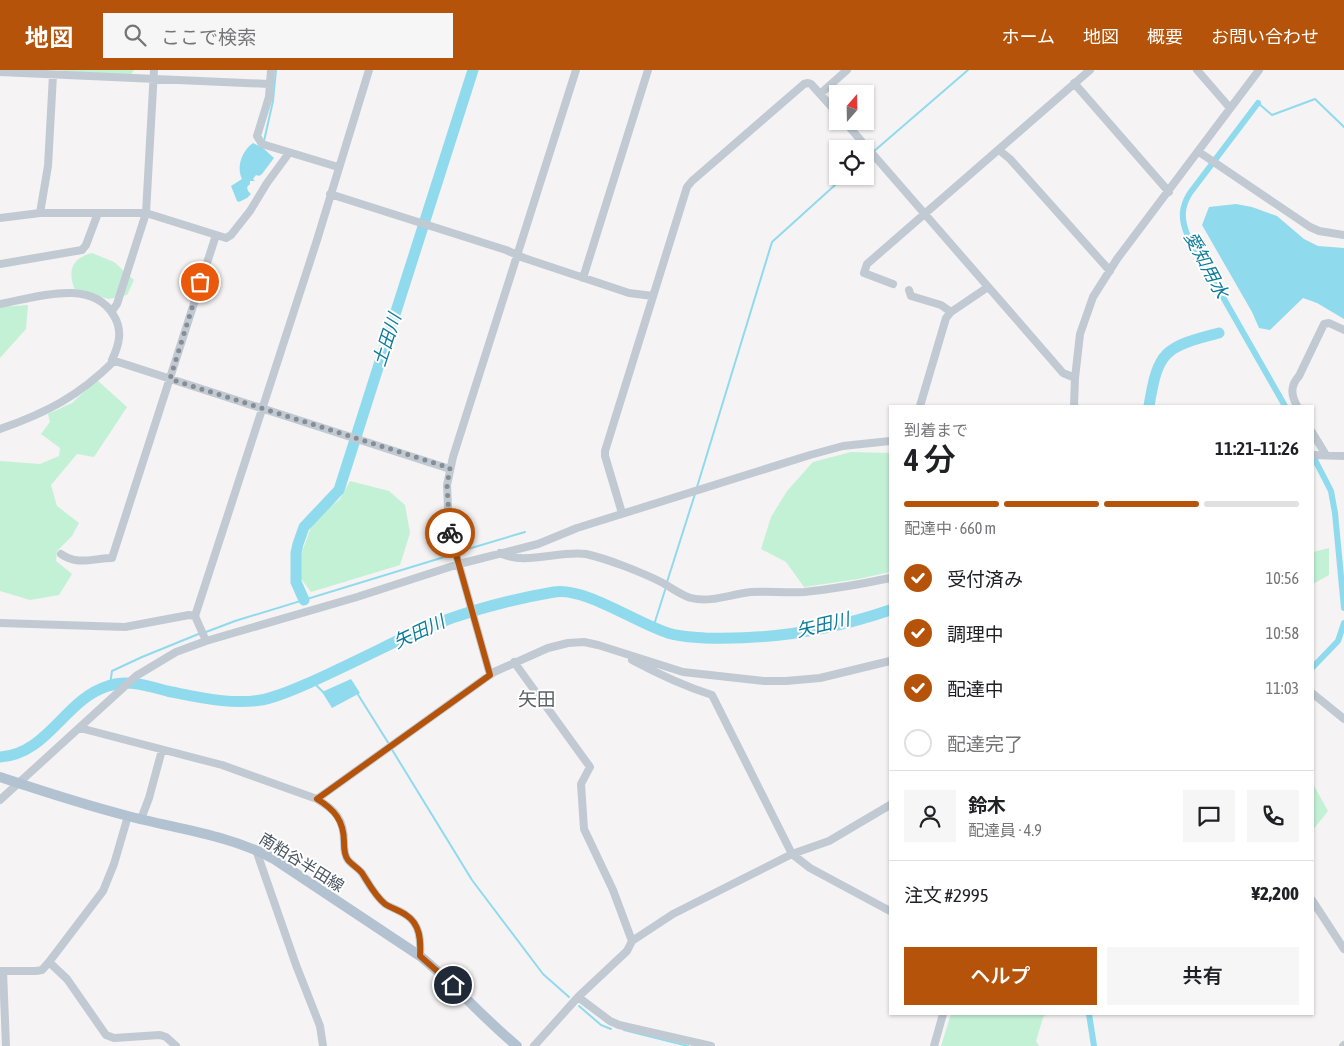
<!DOCTYPE html>
<html lang="ja">
<head>
<meta charset="utf-8">
<style>
	:root { --surface:#fff; --page:#f6f6f6; --text:#202124; --muted:#757577; --line:#e0e0e0; --accent:#b45309 }
	body { margin:0; font-family:"Asap Condensed","Noto Sans JP",sans-serif; background:var(--page); color:var(--text); height:100vh; display:flex; flex-direction:column; font-size:19px; white-space:nowrap }
	* { box-sizing:border-box; margin:0 }
	p { font-size:16px; color:var(--muted) }
	.icon { flex:none; width:28px; height:28px; fill:none; stroke:currentColor; stroke-width:2; stroke-linecap:round; stroke-linejoin:round }
	.map { position:relative; flex:1; overflow:hidden }
	.sheet { position:absolute; left:889px; top:335px; width:425px; height:610px; display:flex; flex-direction:column; background:var(--surface); border-radius:0px; box-shadow:0 1px 4px #0004 }
	.sheet>* { flex:none }
	.needle { width:32px; rotate:20deg }
	.tools { position:absolute; left:829px; top:15px; display:grid; gap:10px }
	.tools a { display:grid; place-items:center; width:45px; height:45px; border-radius:0px; background:var(--surface); box-shadow:0 1px 4px #0004; font-size:25px }
	.pin { position:absolute; display:grid; place-items:center; width:42px; height:42px; color:#fff; margin:-21px; border:2px solid #fff; border-radius:50%; box-shadow:0 1px 5px #0007 }
	.courier { position:absolute; display:grid; place-items:center; width:50px; height:50px; margin:-25px; border:4px solid #b45309; border-radius:50%; background:#fff; color:#222; box-shadow:0 1px 6px #0007 }
	.overview em { font-style:normal; font-weight:600 }
	.overview div { display:flex; flex-direction:column-reverse }
	.overview { display:flex; align-items:center; justify-content:space-between; height:85px; padding:0 15px }
	h1 { font-size:32px; font-weight:600; line-height:38px }
	.bar { display:grid; grid-template-columns:repeat(4,1fr); gap:8px 5px; align-content:center; height:60px; padding:0 15px }
	.bar i { height:6px; border-radius:4px; background:var(--line) }
	.bar .current { background:var(--accent) }
	.bar p { grid-column:span 4 }
	.line { display:flex; align-items:center; gap:12px; padding:0 15px; border-top:1px solid var(--line) }
	.line div { flex:1 }
	.round { display:grid; place-items:center; flex:none; width:52px; height:52px; border-radius:0px; background:var(--page) }
	ol { padding:0 15px; list-style:none }
	li { display:flex; align-items:center; gap:15px; height:55px }
	li p { margin-inline-start:auto }
	li .icon { padding:5px; border-radius:50%; background:var(--accent); color:#fff; stroke-width:4 }
	li:last-child { color:var(--muted) }
	li i { width:28px; height:28px; border:2px solid var(--line); border-radius:50% }
	.action { display:flex; gap:10px; margin-top:auto; padding:10px 15px }
	.action a { flex:1; height:58px; border-radius:0px; background:var(--accent); color:#fff; font-size:20px; font-weight:600; line-height:58px; text-align:center }
	.action a+a { background:var(--page); color:var(--text) }
	header { display:flex; align-items:center; gap:30px; box-sizing:border-box; height:70px; padding:0 25px; background:var(--accent); color:#fff }
	header strong { font-size:24px }
	nav { display:flex; gap:28px; margin-inline-start:auto; font-size:18px }
	.search { width:350px; height:45px; background:var(--page); display:flex; align-items:center; gap:12px; box-sizing:border-box; padding:0 18px; border-radius:0px; color:var(--muted); font-size:19px }
	.map>svg:first-child { display:block }
	.green { fill:#c3f1d5 }
	.water { fill:#90daee }
	.lines { fill:none; stroke-linecap:round; stroke-linejoin:round }
	.stream { stroke:#90daee; stroke-width:2 }
	.canal { stroke:#90daee; stroke-width:6 }
	.river { stroke:#90daee; stroke-width:11 }
	.minor { stroke:#c1cad2; stroke-width:8 }
	.major { stroke:#b3c2d1; stroke-width:10 }
	.done { stroke:#868d94; stroke-width:5; stroke-dasharray:0 9 }
	.route { stroke:#b45309; stroke-width:6 }
	.labels { text-anchor:middle; stroke-width:4; stroke-linejoin:round; paint-order:stroke }
	.street-label { font-size:16px; fill:#4a5661; stroke:#fff }
	.water-label { font-size:18px; font-style:italic; fill:#0c7c9b; stroke:#fff }
	.quarter-label { font-size:19px; fill:#5f6368; stroke:#fff }
</style>
</head>
<body>
<header>
<strong>地図</strong>
<div class="search"><svg class="icon" aria-label="search" viewBox="0 0 24 24"><circle cx="10" cy="10" r="6"/><path d="M15 15l6 6"/></svg>ここで検索</div>
<nav><a>ホーム</a><a>地図</a><a>概要</a><a>お問い合わせ</a></nav>
</header>
<div class="map">
<svg width="1344" height="976" viewBox="0 0 1344 976">
	<rect width="100%" height="100%" fill="#f5f3f3"/>
	<path class="green" d="M58,0H134L129,8Z
		M92,183L114,192L134,210L127,225L109,229L75,220C67,201 72,188 92,183Z
		M28,235L26,259L0,288V237Z
		M97,310L127,337L94,387L77,384L51,415L57,436L79,453L72,466L57,481L56,491L72,504L59,525L30,530L0,521V391L40,394L59,386L60,378L41,364L50,352L48,344L72,333Z
		M851,382L890,383V502L858,509L804,517L786,492L761,479L771,447L787,421L813,392Z
		M350,411L389,421L405,435L410,463L400,495L311,522L299,506L301,485L313,451L340,429Z
		M1329,478V505L1313,514V482Z
		M1312,712L1328,741L1313,760H1312Z
		M951,944H1046L1043,948L1036,971L1039,976H941Z"/>
	<path class="water" d="M253,73L263,78L274,88L262,104L259,106L256,105L253,109L255,111H250V114L247,117L248,121L251,124L247,128L239,132L237,131L231,116L242,109C236,97 242,81 253,73Z
		M1236,134L1252,137L1277,146L1304,169L1318,176L1344,178V249L1317,233L1303,228L1270,260L1259,258L1252,242L1202,155L1209,137Z
		M351,609L360,623L332,638L322,622Z"/>
	<g class="lines">
		<path class="stream" d="M1258,33L1272,45L1315,29L1344,57
			M264,71L273,31L276,0
			M873,82L968,0
			M865,89L870,85
			M697,417L772,172L845,106
			M458,482L525,462
			M667,512L695,424
			M653,558L666,517
			M206,562L235,551L454,484
			M312,611L324,623
			M110,615L112,601L142,587L201,563
			M357,623L389,674
			M391,678L472,810L543,904L569,927
			M579,936L601,955L611,959
			M624,960L688,976"/>
		<path class="canal" d="M1258,33L1190,123C1181,137 1181,149 1187,164L1285,336
			M1312,384L1331,421L1335,443L1344,538
			M1312,598L1338,571L1344,553
			M1089,944L1094,976"/>
		<path class="river" d="M1149,336C1158,281 1164,277 1219,263
			M304,530L296,512V483L298,474L304,457L339,420L473,0
			M0,687C48,684 65,629 108,616C128,609 148,616 167,621C198,627 230,635 261,630C278,627 295,619 311,612C342,598 372,583 403,568C451,545 502,531 554,522C585,517 636,553 668,563C680,567 693,567 705,568C767,570 832,560 890,540"/>
		<path class="minor" d="M271,0L269,27L257,66L262,74L338,97
			M1197,0L1230,38
			M0,2L269,14
			M1074,13L1169,122
			M820,24L847,0
			M844,51L1063,303L1075,308
			M999,80L1010,89L1110,201
			M1199,82L1310,157L1319,161L1344,165
			M330,124L506,180L524,188L629,223L653,226
			M40,143L48,96L53,5
			M0,148L40,143H146L226,168L231,165L250,141L267,113L289,83
			M0,194L82,180L86,175L98,143
			M583,208L648,0
			M893,214L864,203L867,194L1090,0
			M909,220L911,226L941,235L951,242
			M0,234C35,228 92,207 114,246C123,261 119,275 112,290L114,291C79,326 46,343 0,359
			M112,241L117,234L146,143L154,0
			M112,290L450,399
			M920,336L946,248L951,242L988,217
			M1074,336L1075,308L1080,264L1093,227L1117,189L1259,0
			M1297,336C1291,325 1290,316 1299,306L1324,254L1329,253L1344,260
			M1312,362L1326,385
			M1312,385L1344,386
			M622,443L605,386V381L687,117L692,111L804,14L808,13L811,14L838,44
			M500,483C525,496 559,480 586,484C608,489 641,502 661,512C671,517 680,525 691,528C711,533 731,524 751,522C768,521 786,523 804,522C833,519 862,514 890,508
			M61,484C78,496 94,488 112,488L216,165
			M0,553L125,557L189,545L195,546
			M206,571L195,546L317,170L369,0
			M632,590C658,604 684,616 712,625L792,784L810,798L890,841
			M514,592L590,697L581,714L584,759L613,820L632,871
			M490,605L449,459L447,415L453,387L576,0
			M1312,623L1344,649
			M80,658L222,695L317,729C335,740 344,749 344,772C344,778 344,785 348,790C352,795 358,798 362,803C369,814 375,826 385,834C391,838 399,840 406,845C420,854 421,870 420,886
			M317,729L494,602L548,578L568,573L584,572L598,575L683,602L764,611H786L820,608L890,591
			M0,730L136,606L176,582L206,571L357,527L459,494L538,474L577,458L810,385L843,376L890,371
			M141,749L149,728L162,680
			M256,780L296,895L320,956L323,976
			M1312,830L1344,879
			M49,892L67,909L106,965L114,968L160,965L166,967L176,976
			M0,901H36L42,900L49,892L103,821L114,794L128,746
			M3,901L6,976
			M578,927L610,951L619,955L711,976
			M534,976L578,927L627,881L632,871L673,844L792,784L829,771L890,735
			M934,976L943,944
			M1343,976L1344,975"/>
		<path class="major" d="M0,707C42,721 85,735 128,746C177,759 230,765 274,789L420,886C454,914 483,948 517,976"/>
	</g>
	<g class="lines">
		<path class="done" d="M200,212L170,309L450,398L447,415L450,463"/>
		<path class="route" d="M450,463L490,605L317,729C334,739 344,751 344,772C344,778 344,785 348,790C352,795 358,798 362,803C369,814 375,826 385,834C391,838 399,840 406,845C420,854 421,870 420,886L453,915"/>
	</g>
	<g class="labels">
		<g class="street-label">
			<text transform="translate(302 792) rotate(32)" y="6">南粕谷半田線</text>
		</g>
		<g class="water-label">
			<text transform="translate(1206 195) rotate(62)" y="6">愛知用水</text>
			<text transform="translate(387 270) rotate(-72)" y="6">土田川</text>
			<text transform="translate(823 555) rotate(-13)" y="6">矢田川</text>
			<text transform="translate(419 562) rotate(-25)" y="6">矢田川</text>
		</g>
		<g class="quarter-label">
			<text x="537" y="636">矢田</text>
		</g>
	</g>
</svg>
<div class="tools">
<a><svg class="needle" viewBox="-14 -14 28 28"><path d="M0-13l5 13h-10z" fill="#e53935"/><path d="M0 13l5-13h-10z" fill="#757577"/></svg></a>
<a><svg class="icon" aria-label="locate" viewBox="0 0 24 24"><circle cx="12" cy="12" r="6"/><path d="M12 2v4M12 18v4M2 12h4M18 12h4"/></svg></a>
</div>
<div class="pin" style="left:200px;top:212px;background:#ea580c"><svg class="icon" aria-label="bag" viewBox="0 0 24 24"><path d="M5 8h14l-1 12H6zM9 8a3 3 0 0 1 6 0"/></svg></div>
<div class="pin" style="left:453px;top:915px;background:#1f2937"><svg class="icon" aria-label="home" viewBox="0 0 24 24"><path d="M3 11l9-7 9 7M6 9v11h12V9"/></svg></div>
<div class="courier" style="left:450px;top:463px"><svg class="icon" aria-label="bike" viewBox="0 0 24 24"><circle cx="6" cy="16" r="4"/><circle cx="18" cy="16" r="4"/><path d="M6 16l4-8h5l3 8M10 8l3 8H6M13 5h3"/></svg></div>
<section class="sheet">
<div class="overview"><div><h1>4 分</h1><p>到着まで</p></div><em>11:21–11:26</em></div>
<div class="bar"><i class="current"></i><i class="current"></i><i class="current"></i><i></i><p>配達中 · 660 m</p></div>
<ol>
<li><svg class="icon" aria-label="check" viewBox="0 0 24 24"><path d="M5 12l5 5 9-10"/></svg>受付済み<p>10:56</p></li>
<li><svg class="icon" aria-label="check" viewBox="0 0 24 24"><path d="M5 12l5 5 9-10"/></svg>調理中<p>10:58</p></li>
<li><svg class="icon" aria-label="check" viewBox="0 0 24 24"><path d="M5 12l5 5 9-10"/></svg>配達中<p>11:03</p></li>
<li><i></i>配達完了</li>
</ol>
<div class="line" style="height:90px"><a class="round"><svg class="icon" aria-label="person" viewBox="0 0 24 24"><circle cx="12" cy="8" r="4"/><path d="M4 21q1-7 8-7t8 7"/></svg></a><div><b>鈴木</b><p>配達員 · 4.9</p></div><a class="round"><svg class="icon" aria-label="chat" viewBox="0 0 24 24"><path d="M4 5h16v11H9l-5 4z"/></svg></a><a class="round"><svg class="icon" aria-label="phone" viewBox="0 0 24 24"><path d="M5 4h4l2 5-3 2q2 4 5 5l2-3 5 2v4C11 20 4 13 5 4z"/></svg></a></div>
<div class="line" style="height:65px"><div>注文 #2995</div><b>¥2,200</b></div>
<div class="action"><a>ヘルプ</a><a>共有</a></div>
</section>
</div>
</body>
</html>
